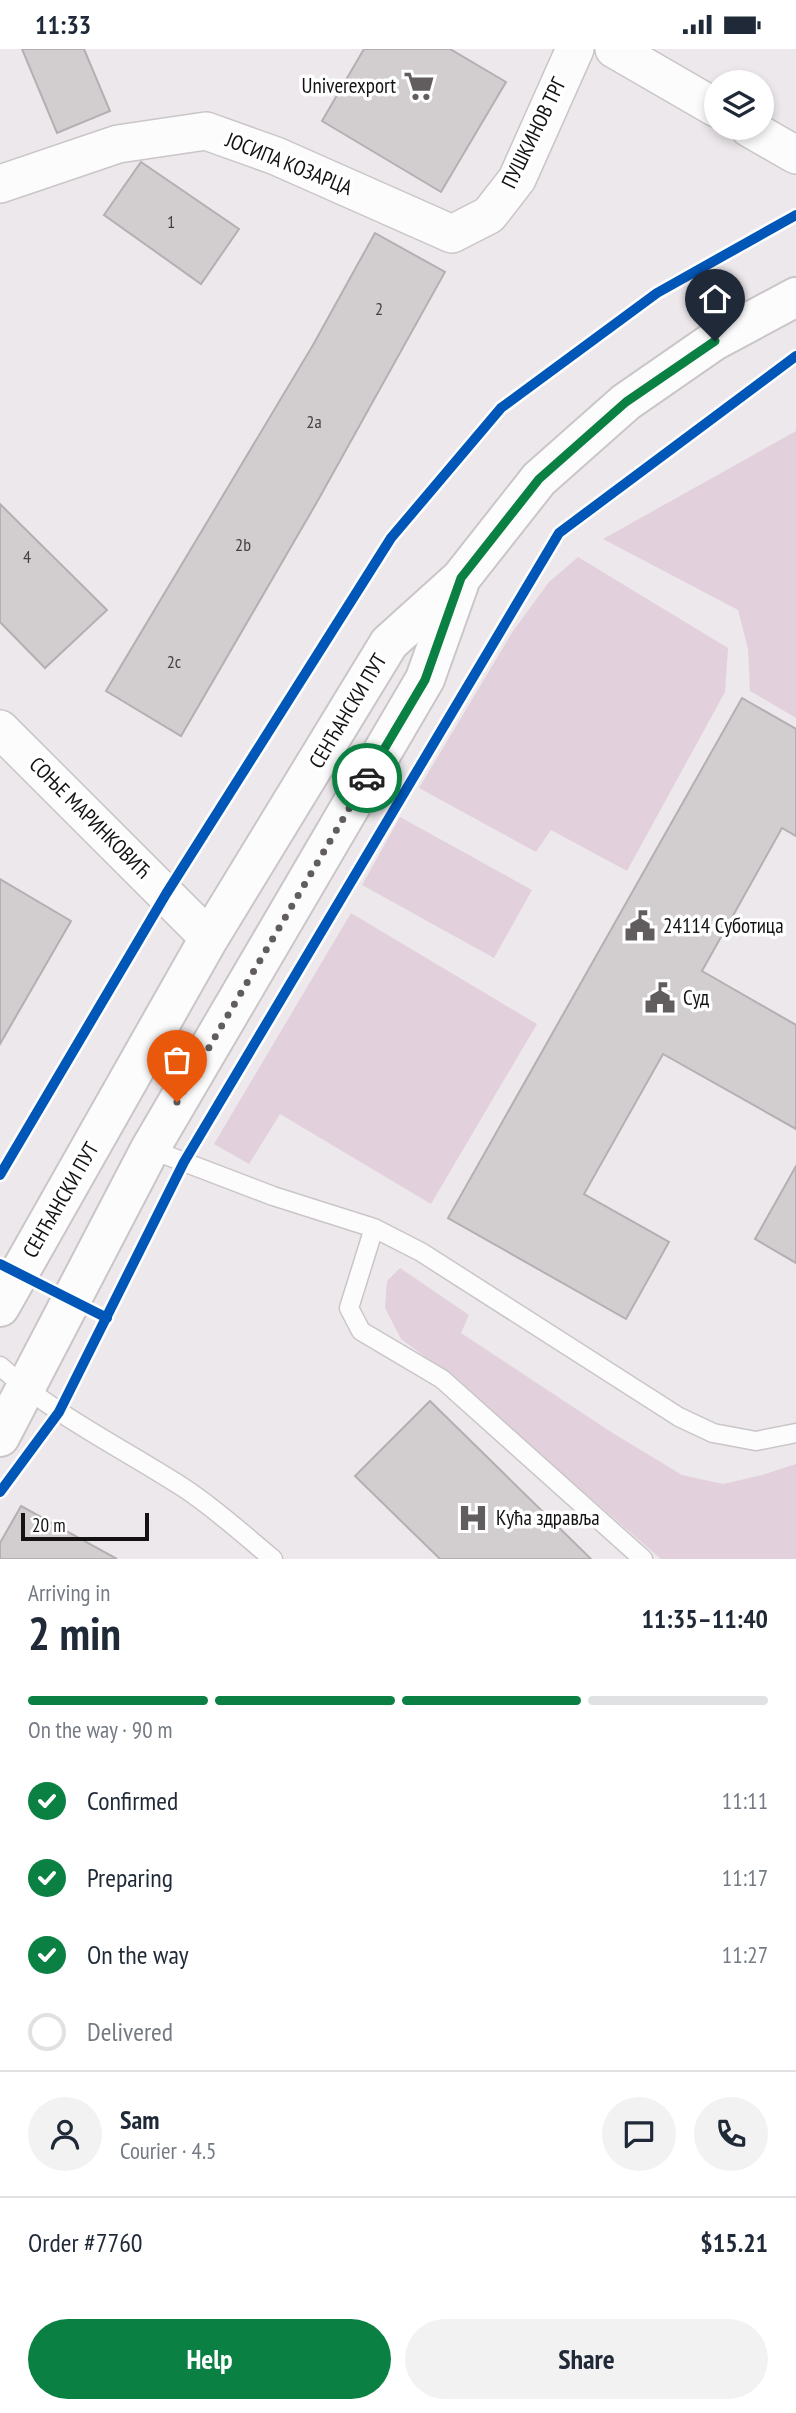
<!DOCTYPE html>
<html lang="en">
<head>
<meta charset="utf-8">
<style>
	:root { --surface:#fff; --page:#f2f2f3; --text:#1f2937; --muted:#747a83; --line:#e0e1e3; --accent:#0b8043 }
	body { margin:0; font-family:"PT Sans Narrow",sans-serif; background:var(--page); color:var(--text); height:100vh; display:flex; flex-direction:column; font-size:26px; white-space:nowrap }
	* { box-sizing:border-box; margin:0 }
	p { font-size:23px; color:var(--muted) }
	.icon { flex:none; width:38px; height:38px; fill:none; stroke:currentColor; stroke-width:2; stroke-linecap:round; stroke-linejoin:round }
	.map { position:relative; height:1510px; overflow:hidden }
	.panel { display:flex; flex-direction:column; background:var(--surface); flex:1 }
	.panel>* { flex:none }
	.fabs { position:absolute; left:704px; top:21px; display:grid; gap:14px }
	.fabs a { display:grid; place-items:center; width:70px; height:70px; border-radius:50%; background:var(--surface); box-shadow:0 4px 10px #0003; font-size:35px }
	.scale { position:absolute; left:21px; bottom:18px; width:128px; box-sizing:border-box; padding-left:7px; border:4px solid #151214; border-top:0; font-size:19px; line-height:24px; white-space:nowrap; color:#151214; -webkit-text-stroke:5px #fff; paint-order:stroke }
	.pin { position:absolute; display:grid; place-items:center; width:60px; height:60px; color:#fff; margin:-72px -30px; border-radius:50% 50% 50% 0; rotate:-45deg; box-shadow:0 0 7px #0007 }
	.pin .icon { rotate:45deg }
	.courier { position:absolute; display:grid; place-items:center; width:70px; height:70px; margin:-35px; border:5px solid #0b8043; border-radius:50%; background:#fff; color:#222; box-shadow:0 2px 9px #0007 }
	.headline em { font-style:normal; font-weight:600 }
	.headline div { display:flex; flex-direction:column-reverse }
	.headline { display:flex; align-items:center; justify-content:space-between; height:119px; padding:0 28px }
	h1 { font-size:46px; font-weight:600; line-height:52px }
	.bar { display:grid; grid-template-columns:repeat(4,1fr); gap:10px 7px; align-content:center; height:84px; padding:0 28px }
	.bar i { height:9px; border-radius:5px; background:var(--line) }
	.bar .on { background:var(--accent) }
	.bar p { grid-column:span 4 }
	.line { display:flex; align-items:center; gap:18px; padding:0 28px; border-top:2px solid var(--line) }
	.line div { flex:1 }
	.round { display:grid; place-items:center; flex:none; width:74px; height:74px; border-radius:37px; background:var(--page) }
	ol { padding:0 28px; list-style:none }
	li { display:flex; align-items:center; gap:21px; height:77px }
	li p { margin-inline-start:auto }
	li .icon { padding:7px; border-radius:50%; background:var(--accent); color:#fff; stroke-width:4 }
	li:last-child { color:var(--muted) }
	li i { width:38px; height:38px; border:4px solid var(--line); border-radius:50% }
	.action { display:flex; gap:14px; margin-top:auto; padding:14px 28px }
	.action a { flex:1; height:80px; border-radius:42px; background:var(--accent); color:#fff; font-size:28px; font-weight:600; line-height:80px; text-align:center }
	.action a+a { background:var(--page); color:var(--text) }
	.status { display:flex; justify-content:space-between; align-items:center; height:49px; padding:0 35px; background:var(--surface); direction:ltr }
	.status svg { height:19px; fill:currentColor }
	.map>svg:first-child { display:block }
	.green { fill:#e2d1dc }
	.building { fill:#d2ced0; stroke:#b3afb2; stroke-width:2 }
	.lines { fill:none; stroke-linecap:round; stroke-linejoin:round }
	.lane-casing { stroke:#cac6c8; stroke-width:21 }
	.street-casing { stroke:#cac6c8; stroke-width:40 }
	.secondary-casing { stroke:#cac6c8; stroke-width:42 }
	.lane { stroke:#fcfcfc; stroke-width:18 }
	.street { stroke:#fcfcfc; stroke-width:37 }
	.secondary { stroke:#fcfcfc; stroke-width:38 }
	.cycleway-casing { stroke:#fff; stroke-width:15 }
	.cycleway { stroke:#0057b8; stroke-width:10 }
	.done { stroke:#615d5f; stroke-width:7; stroke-dasharray:0 12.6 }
	.route { stroke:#0b8043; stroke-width:9 }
	.labels { text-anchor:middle; stroke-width:7; stroke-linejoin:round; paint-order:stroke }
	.number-label { font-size:18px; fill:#444143 }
	.poi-label { font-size:21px; fill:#151214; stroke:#fff; text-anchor:start }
	.street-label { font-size:21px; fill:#151214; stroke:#fff }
</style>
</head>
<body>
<div class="status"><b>11:33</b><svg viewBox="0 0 49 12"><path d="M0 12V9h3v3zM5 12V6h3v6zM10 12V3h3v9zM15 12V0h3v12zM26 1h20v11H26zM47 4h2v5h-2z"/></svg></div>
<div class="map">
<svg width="796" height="1510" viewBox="0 0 796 1510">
	<rect width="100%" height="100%" fill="#ede8eb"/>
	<path class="green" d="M796,382V669L750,642L748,600L738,561L603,490Z
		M578,508L728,599L725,643L627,822L551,781L536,803L419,739L513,582L549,533Z
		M400,768L532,841L494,909L362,836Z
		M351,864L537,975L431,1155L280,1065L249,1115L214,1095Z
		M400,1219L469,1266L461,1284L611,1383L682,1426L723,1435L762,1426L796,1415V1510H661L444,1322L401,1290L385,1259L387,1232Z"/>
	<path class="building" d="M22,0H84L110,62L57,84Z
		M364,0H450L506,33L441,143L322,72Z
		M141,113L239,180L201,235L104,166Z
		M375,184L445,223L317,453L181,687L106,642L313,296Z
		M0,455L107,561L45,619L0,573Z
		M742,649L796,680V787L782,779L702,922L796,976V1080L663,1005L584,1145L669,1193L626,1270L448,1169Z
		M0,830L71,872L0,995Z
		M796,1117V1214L755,1190Z
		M430,1352L591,1510H440L355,1427Z
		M21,1457L117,1510H0V1494Z"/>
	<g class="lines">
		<g class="lane-casing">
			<path id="lane" d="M150,1100L273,1147L374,1179L421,1203L679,1368L713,1384L756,1392L796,1384
				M374,1179L349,1259L361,1282L442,1330L643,1510
				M0,1317C55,1367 122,1399 184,1439C216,1460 244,1486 273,1510"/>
		</g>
		<g class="street-casing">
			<path id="street" d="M614,0L716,59
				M749,79L796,106
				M0,135L118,95L206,82L276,107L452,185L489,166L517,130L575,0
				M0,680L209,889"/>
		</g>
		<g class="secondary-casing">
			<path id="secondary" d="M0,1258L209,889L389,594L461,529L539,430L626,353L714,292L796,248
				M0,1388L150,1100L425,630L459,535"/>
		</g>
		<use href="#lane" class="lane"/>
		<use href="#street" class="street"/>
		<use href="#secondary" class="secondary"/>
		<g class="cycleway-casing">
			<path id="cycleway" d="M0,1126L166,845L391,489L501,359L657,244L796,166
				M0,1215L107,1269
				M0,1443L59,1363L184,1113L559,484L796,307"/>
		</g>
		<use href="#cycleway" class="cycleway"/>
	</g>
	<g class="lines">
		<path class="done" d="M177,1053L367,729"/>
		<path class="route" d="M367,729L425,631L461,529L539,430L626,353L715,292"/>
	</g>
	<defs>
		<g id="supermarket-bare" transform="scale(2.415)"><path d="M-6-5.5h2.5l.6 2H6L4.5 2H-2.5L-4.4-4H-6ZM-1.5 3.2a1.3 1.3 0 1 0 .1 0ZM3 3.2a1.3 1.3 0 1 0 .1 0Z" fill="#615d5f" stroke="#fff" stroke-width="2.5" paint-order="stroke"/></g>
		<g id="civic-bare" transform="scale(2.415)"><path d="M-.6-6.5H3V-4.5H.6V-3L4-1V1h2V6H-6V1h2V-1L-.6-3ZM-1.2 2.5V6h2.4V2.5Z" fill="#615d5f" stroke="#fff" stroke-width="2.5" paint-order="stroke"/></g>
		<g id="hospital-bare" transform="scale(2.415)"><path d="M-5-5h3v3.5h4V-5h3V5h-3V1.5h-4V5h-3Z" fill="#615d5f" stroke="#fff" stroke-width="2.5" paint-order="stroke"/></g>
	</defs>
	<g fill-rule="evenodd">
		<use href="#supermarket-bare" x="419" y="37"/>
		<use href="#civic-bare" x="640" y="877"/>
		<use href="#civic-bare" x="660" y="949"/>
		<use href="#hospital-bare" x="473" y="1469"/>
	</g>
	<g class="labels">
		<g class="number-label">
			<text x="171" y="179">1</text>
			<text x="379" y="266">2</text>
			<text x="314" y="379">2a</text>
			<text x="243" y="502">2b</text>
			<text x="27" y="514">4</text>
			<text x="174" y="619">2c</text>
		</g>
		<g class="poi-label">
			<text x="396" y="44" text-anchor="end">Univerexport</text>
			<text x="663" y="884">24114 Суботица</text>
			<text x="683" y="956">Суд</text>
			<text x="496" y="1476">Кућа здравља</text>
		</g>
		<g class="street-label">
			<text transform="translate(534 84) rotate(-64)" y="7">ПУШКИНОВ ТРГ</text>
			<text transform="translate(289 115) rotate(22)" y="7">ЈОСИПА КОЗАРЦА</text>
			<text transform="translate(348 662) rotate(-59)" y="7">СЕНЋАНСКИ ПУТ</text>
			<text transform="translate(90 769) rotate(45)" y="7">СОЊЕ МАРИНКОВИЋ</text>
			<text transform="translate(61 1151) rotate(-60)" y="7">СЕНЋАНСКИ ПУТ</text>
		</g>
	</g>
</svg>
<div class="fabs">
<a><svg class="icon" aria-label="layers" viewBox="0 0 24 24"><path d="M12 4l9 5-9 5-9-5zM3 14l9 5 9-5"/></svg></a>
</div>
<div class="scale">20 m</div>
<div class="pin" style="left:177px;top:1053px;background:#ea580c"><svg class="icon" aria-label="bag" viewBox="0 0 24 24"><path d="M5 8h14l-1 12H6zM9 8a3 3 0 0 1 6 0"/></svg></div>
<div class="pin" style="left:715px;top:292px;background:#1f2937"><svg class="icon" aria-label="home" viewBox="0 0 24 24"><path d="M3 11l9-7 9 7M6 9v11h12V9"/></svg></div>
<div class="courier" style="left:367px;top:729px"><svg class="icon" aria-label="car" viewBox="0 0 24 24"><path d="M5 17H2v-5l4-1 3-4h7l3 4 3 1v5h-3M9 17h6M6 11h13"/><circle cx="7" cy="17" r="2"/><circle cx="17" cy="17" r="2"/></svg></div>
</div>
<section class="panel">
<div class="headline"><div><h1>2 min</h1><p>Arriving in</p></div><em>11:35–11:40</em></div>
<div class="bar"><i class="on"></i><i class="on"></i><i class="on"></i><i></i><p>On the way · 90 m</p></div>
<ol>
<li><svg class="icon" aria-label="check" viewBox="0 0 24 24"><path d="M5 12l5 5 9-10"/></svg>Confirmed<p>11:11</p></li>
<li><svg class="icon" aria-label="check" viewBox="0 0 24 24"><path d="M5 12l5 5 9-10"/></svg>Preparing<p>11:17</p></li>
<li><svg class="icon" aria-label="check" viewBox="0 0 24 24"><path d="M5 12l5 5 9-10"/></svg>On the way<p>11:27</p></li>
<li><i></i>Delivered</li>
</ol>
<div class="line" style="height:126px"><a class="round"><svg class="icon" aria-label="person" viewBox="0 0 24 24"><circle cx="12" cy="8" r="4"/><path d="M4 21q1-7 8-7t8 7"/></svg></a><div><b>Sam</b><p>Courier · 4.5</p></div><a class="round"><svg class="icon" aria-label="chat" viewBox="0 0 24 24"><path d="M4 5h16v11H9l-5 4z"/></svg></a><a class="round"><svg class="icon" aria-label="phone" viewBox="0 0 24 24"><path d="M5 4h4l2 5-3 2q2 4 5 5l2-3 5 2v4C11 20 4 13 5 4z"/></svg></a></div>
<div class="line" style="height:91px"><div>Order #7760</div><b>$15.21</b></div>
<div class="action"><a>Help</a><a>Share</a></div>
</section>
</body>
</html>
